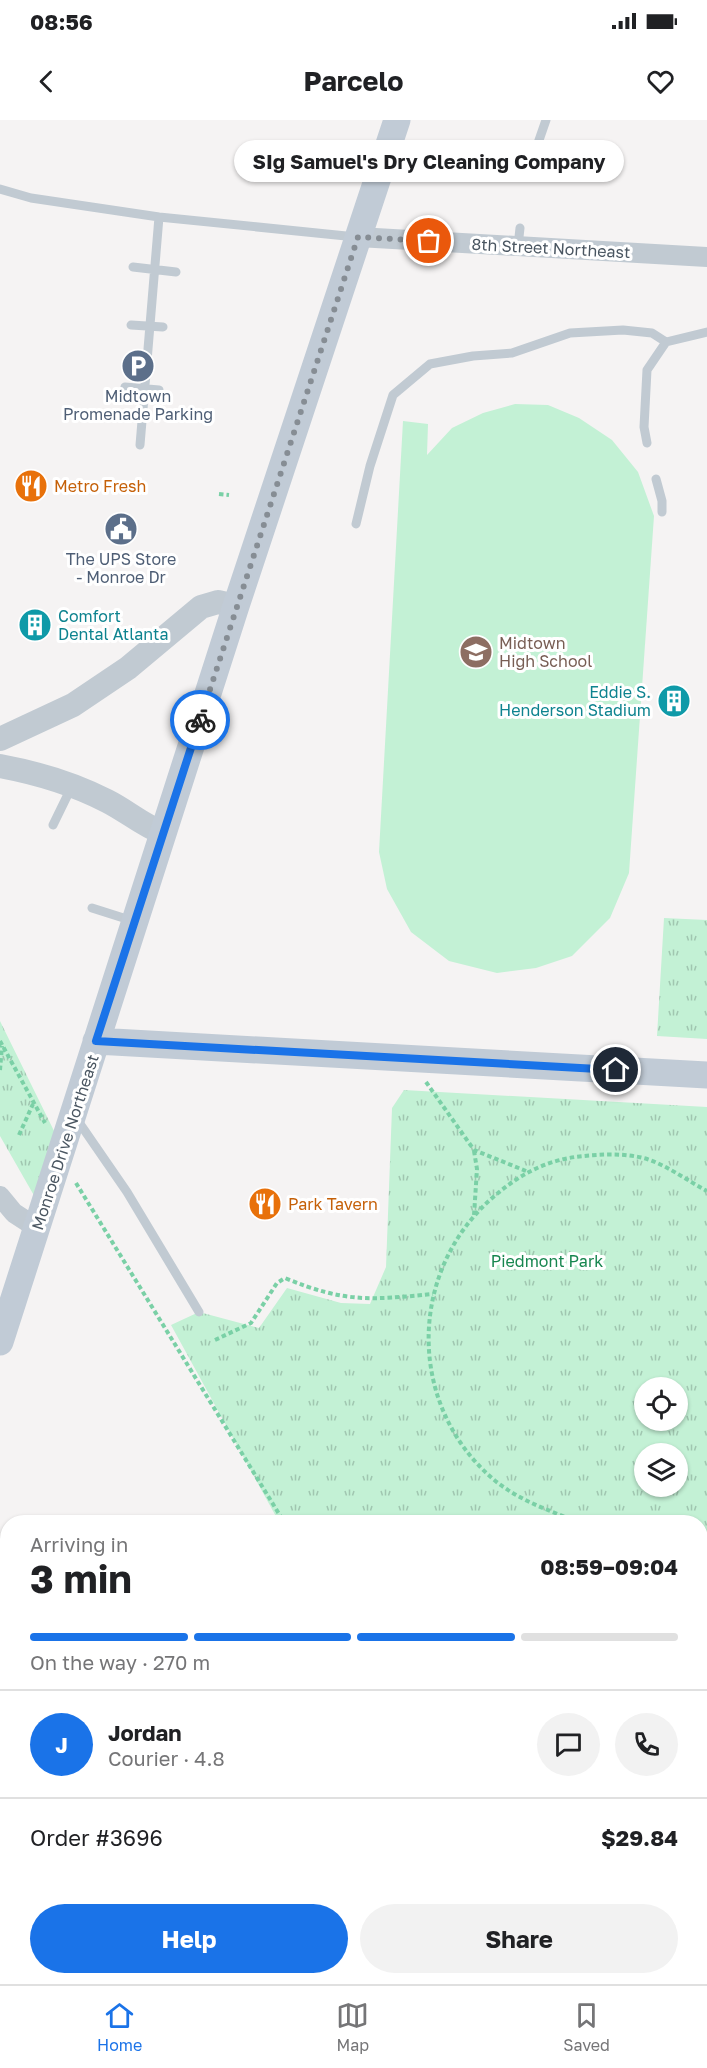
<!DOCTYPE html>
<html lang="en">
<head>
<meta charset="utf-8">
<style>
	:root { --surface:#fff; --page:#f2f2f2; --text:#202124; --muted:#757577; --line:#e0e0e0; --accent:#1a73e8 }
	body { margin:0; font-family:"Golos Text",sans-serif; background:var(--page); color:var(--text); height:100vh; display:flex; flex-direction:column; font-size:22px; white-space:nowrap }
	* { box-sizing:border-box; margin:0 }
	p { font-size:20px; color:var(--muted) }
	.icon { flex:none; width:33px; height:33px; fill:none; stroke:currentColor; stroke-width:2; stroke-linecap:round; stroke-linejoin:round }
	.map { position:relative; flex:1; overflow:hidden }
	.side { position:absolute; left:0px; top:1395px; width:708px; height:470px; display:flex; flex-direction:column; background:var(--surface); border-radius:24px 24px 0 0; box-shadow:0 2px 4px #0004 }
	.side>* { flex:none }
	.buttons { position:absolute; left:634px; top:1257px; display:grid; gap:12px }
	.buttons a { display:grid; place-items:center; width:54px; height:54px; border-radius:50%; background:var(--surface); box-shadow:0 2px 4px #0004; font-size:30px }
	.pin { position:absolute; display:grid; place-items:center; width:51px; height:51px; color:#fff; margin:-26px; border:3px solid #fff; border-radius:50%; box-shadow:0 2px 6px #0007 }
	.courier { position:absolute; display:grid; place-items:center; width:60px; height:60px; margin:-30px; border:4px solid #1a73e8; border-radius:50%; background:#fff; color:#222; box-shadow:0 2px 8px #0007 }
	.bubble { position:absolute; height:42px; border-radius:21px; background:var(--surface); box-shadow:0 2px 4px #0004; font-size:20px; font-weight:700; line-height:42px; text-align:center }
	.head em { font-style:normal; font-weight:700 }
	.head div { display:flex; flex-direction:column-reverse }
	.head { display:flex; align-items:center; justify-content:space-between; height:102px; padding:0 30px }
	h1 { font-size:39px; font-weight:700; line-height:45px }
	.bar { display:grid; grid-template-columns:repeat(4,1fr); gap:9px 6px; align-content:center; height:72px; padding:0 30px }
	.bar i { height:8px; border-radius:4px; background:var(--line) }
	.bar .active { background:var(--accent) }
	.bar p { grid-column:span 4 }
	.line { display:flex; align-items:center; gap:15px; padding:0 30px; border-top:2px solid var(--line) }
	.line div { flex:1 }
	.round { display:grid; place-items:center; flex:none; width:63px; height:63px; border-radius:32px; background:var(--page) }
	.cta { display:flex; gap:12px; margin-top:auto; padding:12px 30px }
	.cta a { flex:1; height:69px; border-radius:36px; background:var(--accent); color:#fff; font-size:24px; font-weight:700; line-height:69px; text-align:center }
	.cta a+a { background:var(--page); color:var(--text) }
	.status { display:flex; justify-content:space-between; align-items:center; height:42px; padding:0 30px; background:var(--surface); direction:ltr }
	.status svg { height:16px; fill:currentColor }
	header { display:flex; justify-content:space-between; align-items:center; height:78px; padding:0 30px; background:var(--surface); font-size:27px; font-weight:700 }
	.tabs { display:flex; justify-content:space-around; align-items:center; height:84px; border-top:2px solid var(--line); background:var(--surface); font-size:16px; color:var(--muted) }
	.tabs a { display:grid; justify-items:center; gap:3px }
	.tabs .active { color:var(--accent) }
	.map>svg:first-child { display:block }
	.grass { fill:#c3f1d5 }
	.park { fill:url(#park-tufts); fill-rule:evenodd }
	.lines { fill:none; stroke-linecap:round; stroke-linejoin:round }
	.path { stroke:#7ad0a6; stroke-width:4; stroke-dasharray:4.5 3; stroke-linecap:butt }
	.service { stroke:#c1cad2; stroke-width:9 }
	.minor { stroke:#c1cad2; stroke-width:20 }
	.tertiary { stroke:#c1cad2; stroke-width:24 }
	.secondary { stroke:#c1cbd6; stroke-width:27 }
	.done { stroke:#868d94; stroke-width:6; stroke-dasharray:0 10.8 }
	.route { stroke:#1a73e8; stroke-width:8 }
	.labels { text-anchor:middle; stroke-width:6; stroke-linejoin:round; paint-order:stroke }
	.street-label { font-size:16px; fill:#4a5661; stroke:#fff }
	.service-label { font-size:16px; fill:#4e5e75; stroke:#fff }
	.food-label { font-size:16px; fill:#c56008; stroke:#fff; text-anchor:start }
	.culture-label { font-size:16px; fill:#0d838f; stroke:#fff; text-anchor:start }
	.education-label { font-size:16px; fill:#785e54; stroke:#fff; text-anchor:start }
	.park-label { font-size:16px; fill:#17864f; stroke:#fff }
</style>
</head>
<body>
<div class="status"><b>08:56</b><svg viewBox="0 0 49 12"><path d="M0 12V9h3v3zM5 12V6h3v6zM10 12V3h3v9zM15 12V0h3v12zM26 1h20v11H26zM47 4h2v5h-2z"/></svg></div>
<header><svg class="icon" aria-label="back" viewBox="0 0 24 24"><path d="M15 5l-7 7 7 7"/></svg>Parcelo<svg class="icon" aria-label="heart" viewBox="0 0 24 24"><path d="M12 20l-8-8c-3-5 5-10 8-4 3-6 11-1 8 4z"/></svg></header>
<div class="map">
<svg width="707" height="1864" viewBox="0 0 707 1864">
	<defs>
		<pattern id="park-tufts" width="24" height="20" patternUnits="userSpaceOnUse" patternTransform="scale(1.5)"><rect width="24" height="20" fill="#c3f1d5"/><path d="M3 7l-1-3M5 7V3M7 7l1-3M15 17l-1-3M17 17v-4M19 17l1-3" fill="none" stroke="#a0c6b0"/></pattern>
	</defs>
	<rect width="100%" height="100%" fill="#f5f3f3"/>
	<path class="grass" d="M515,284L548,285L579,298L612,320L638,352L654,396L629,753L610,798L572,836L536,848L497,853L449,841L411,812L387,769L379,732L403,301L428,304L427,335L452,308L483,293Z"/>
	<path class="park" d="M664,798L707,800V919L657,916Z
		M0,901L56,1015L36,1079L0,1016Z
		M404,970L707,987V1864H519L517,1857H700V1402H279L171,1205L199,1192L259,1208L287,1168L341,1183L370,1184L386,1147L392,988ZM645,1268H678V1300H645ZM645,1334H678V1366H645Z"/>
	<g class="lines">
		<path class="path" d="M219,374L229,375
			M0,921L45,1003
			M0,950L2,926
			M426,962L474,1030L526,1051
			M19,1015L33,984
			M76,1063L284,1402
			M474,1095L477,1049L474,1031
			M215,1220L251,1203L277,1163L285,1158C345,1183 370,1180 433,1174
			M578,1402C548,1390 518,1380 493,1359C407,1285 408,1153 491,1079C518,1055 547,1039 584,1036C604,1034 626,1033 647,1039C668,1046 688,1061 707,1071
			M700,1459L707,1463
			M700,1810L707,1799
			M520,1857L523,1864
			M678,1864L680,1857"/>
		<path class="service" d="M386,41L474,45
			M529,49L546,0
			M0,69L31,78L159,97L356,117
			M518,126L520,108
			M133,147L176,152
			M131,205L163,207
			M125,267L159,270
			M647,323L644,307L647,250L666,222L707,212
			M140,325L159,97
			M656,359L662,381V392
			M356,404L370,346L393,275L430,244L473,236L512,233L570,213L623,210L652,213L666,222
			M53,705L72,666
			M92,788L133,801
			M76,998L127,1072L199,1192"/>
		<path class="minor" d="M358,117L707,137
			M0,1076L14,1093L37,1108
			M0,1680L8,1682"/>
		<path class="tertiary" d="M0,619L73,585L128,548L201,487L218,482L236,486
			M0,646C38,653 72,663 107,681C127,691 142,705 163,713"/>
		<path class="secondary" d="M96,921L707,955
			M0,1222L236,486L397,0"/>
	</g>
	<g class="lines">
		<path class="done" d="M200,600L358,117L429,121"/>
		<path class="route" d="M200,600L96,921L616,950"/>
	</g>
	<defs>
		<g id="parking-disc" transform="scale(1.725)"><circle r="9.5" fill="#5c6f8a" stroke="#fff"/><path d="M-3.5-5.5H1a3.5 3.5 0 0 1 0 7H-1V5.5H-3.5ZM-1-3.4V-.6H.8a1.4 1.4 0 0 0 0-2.8Z" fill="#fff"/></g>
		<g id="restaurant-disc" transform="scale(1.725)"><circle r="9.5" fill="#e8710a" stroke="#fff"/><path d="M-5-6h1v4h1v-4h1v4h1v-4h1v5L-1.5 .5V6h-2V.5L-5-1ZM5-6V6H3V1.5H1.5Q1.5-4 5-6Z" fill="#fff"/></g>
		<g id="civic-disc" transform="scale(1.725)"><circle r="9.5" fill="#5c6f8a" stroke="#fff"/><path d="M-.6-6.5H3V-4.5H.6V-3L4-1V1h2V6H-6V1h2V-1L-.6-3ZM-1.2 2.5V6h2.4V2.5Z" fill="#fff"/></g>
		<g id="building-disc" transform="scale(1.725)"><circle r="9.5" fill="#0f9aa8" stroke="#fff"/><path d="M-4-6H4V6H1V3H-1V6H-4ZM-2.5-4.3h1.7v1.8h-1.7ZM.8-4.3h1.7v1.8H.8ZM-2.5-1h1.7V.8h-1.7ZM.8-1h1.7V.8H.8Z" fill="#fff"/></g>
		<g id="school-disc" transform="scale(1.725)"><circle r="9.5" fill="#8d6e63" stroke="#fff"/><path d="M0-5L7-2L0 1L-7-2ZM-4 1L0 2.5L4 1V4Q0 6-4 4Z" fill="#fff"/></g>
	</defs>
	<g fill-rule="evenodd">
		<use href="#parking-disc" x="138" y="246"/>
		<use href="#restaurant-disc" x="31" y="366"/>
		<use href="#civic-disc" x="121" y="409"/>
		<use href="#building-disc" x="35" y="505"/>
		<use href="#school-disc" x="476" y="532"/>
		<use href="#building-disc" x="674" y="581"/>
		<use href="#restaurant-disc" x="265" y="1084"/>
	</g>
	<g class="labels">
		<g class="street-label">
			<text transform="translate(551 128) rotate(3)" y="6">8th Street Northeast</text>
			<text transform="translate(65 1022) rotate(-72)" y="6">Monroe Drive Northeast</text>
		</g>
		<g class="service-label">
			<text x="138" y="282">Midtown<tspan x="138" dy="18">Promenade Parking</tspan></text>
			<text x="121" y="445">The UPS Store<tspan x="121" dy="18">- Monroe Dr</tspan></text>
		</g>
		<g class="food-label">
			<text x="54" y="372">Metro Fresh</text>
			<text x="288" y="1090">Park Tavern</text>
		</g>
		<g class="culture-label">
			<text x="58" y="502">Comfort<tspan x="58" dy="18">Dental Atlanta</tspan></text>
			<text x="651" y="578" text-anchor="end">Eddie S.<tspan x="651" dy="18">Henderson Stadium</tspan></text>
		</g>
		<g class="education-label">
			<text x="499" y="529">Midtown<tspan x="499" dy="18">High School</tspan></text>
		</g>
		<g class="park-label">
			<text x="547" y="1147">Piedmont Park</text>
		</g>
	</g>
</svg>
<div class="buttons">
<a><svg class="icon" aria-label="locate" viewBox="0 0 24 24"><circle cx="12" cy="12" r="6"/><path d="M12 2v4M12 18v4M2 12h4M18 12h4"/></svg></a>
<a><svg class="icon" aria-label="layers" viewBox="0 0 24 24"><path d="M12 4l9 5-9 5-9-5zM3 14l9 5 9-5"/></svg></a>
</div>
<div class="pin" style="left:429px;top:121px;background:#ea580c"><svg class="icon" aria-label="bag" viewBox="0 0 24 24"><path d="M5 8h14l-1 12H6zM9 8a3 3 0 0 1 6 0"/></svg></div>
<div class="pin" style="left:616px;top:950px;background:#1f2937"><svg class="icon" aria-label="home" viewBox="0 0 24 24"><path d="M3 11l9-7 9 7M6 9v11h12V9"/></svg></div>
<div class="courier" style="left:200px;top:600px"><svg class="icon" aria-label="bike" viewBox="0 0 24 24"><circle cx="6" cy="16" r="4"/><circle cx="18" cy="16" r="4"/><path d="M6 16l4-8h5l3 8M10 8l3 8H6M13 5h3"/></svg></div>
<div class="bubble" style="left:234px;top:20px;width:390px">SIg Samuel's Dry Cleaning Company</div>
<section class="side">
<div class="head"><div><h1>3 min</h1><p>Arriving in</p></div><em>08:59–09:04</em></div>
<div class="bar"><i class="active"></i><i class="active"></i><i class="active"></i><i></i><p>On the way · 270 m</p></div>
<div class="line" style="height:108px"><b class="round" style="background:var(--accent);color:#fff">J</b><div><b>Jordan</b><p>Courier · 4.8</p></div><a class="round"><svg class="icon" aria-label="chat" viewBox="0 0 24 24"><path d="M4 5h16v11H9l-5 4z"/></svg></a><a class="round"><svg class="icon" aria-label="phone" viewBox="0 0 24 24"><path d="M5 4h4l2 5-3 2q2 4 5 5l2-3 5 2v4C11 20 4 13 5 4z"/></svg></a></div>
<div class="line" style="height:78px"><div>Order #3696</div><b>$29.84</b></div>
<div class="cta"><a>Help</a><a>Share</a></div>
</section>
</div>
<nav class="tabs">
<a class="active"><svg class="icon" aria-label="home" viewBox="0 0 24 24"><path d="M3 11l9-7 9 7M6 9v11h12V9"/></svg>Home</a>
<a><svg class="icon" aria-label="map" viewBox="0 0 24 24"><path d="M3 6l6-2 6 2 6-2v14l-6 2-6-2-6 2zM9 4v14M15 6v14"/></svg>Map</a>
<a><svg class="icon" aria-label="saved" viewBox="0 0 24 24"><path d="M7 4h10v16l-5-4-5 4z"/></svg>Saved</a>
</nav>
</body>
</html>
